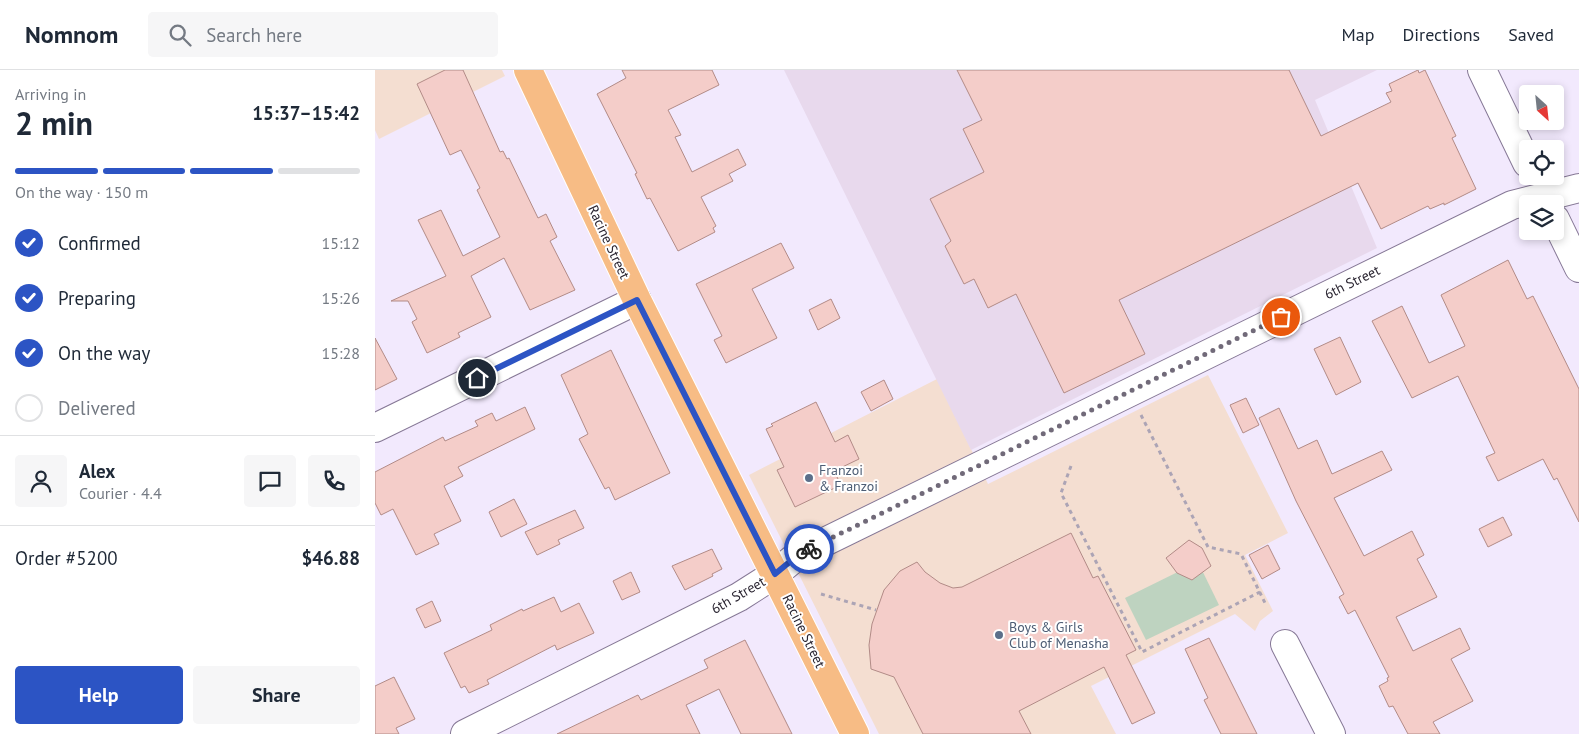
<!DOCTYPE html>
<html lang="en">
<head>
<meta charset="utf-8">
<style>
	:root { --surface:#fff; --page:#f6f6f7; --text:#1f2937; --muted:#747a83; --line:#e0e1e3; --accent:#2c54c4 }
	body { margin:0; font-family:"PT Sans",sans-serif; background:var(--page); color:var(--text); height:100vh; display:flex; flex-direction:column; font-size:19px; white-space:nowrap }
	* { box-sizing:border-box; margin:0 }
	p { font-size:16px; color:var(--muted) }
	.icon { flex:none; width:28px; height:28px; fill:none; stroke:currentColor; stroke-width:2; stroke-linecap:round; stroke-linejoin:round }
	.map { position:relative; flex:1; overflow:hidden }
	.sheet { display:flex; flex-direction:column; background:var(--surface); width:375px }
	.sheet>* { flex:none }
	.needle { width:32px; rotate:153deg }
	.tools { position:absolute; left:1144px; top:15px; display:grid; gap:10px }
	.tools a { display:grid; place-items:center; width:45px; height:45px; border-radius:5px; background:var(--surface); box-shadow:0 2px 8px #0003; font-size:25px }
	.pin { position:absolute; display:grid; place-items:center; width:42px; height:42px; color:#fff; margin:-21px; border:2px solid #fff; border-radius:50%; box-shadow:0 1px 5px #0007 }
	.courier { position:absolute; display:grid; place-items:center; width:50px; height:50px; margin:-25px; border:4px solid #2c54c4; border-radius:50%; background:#fff; color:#222; box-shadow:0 1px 6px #0007 }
	.overview em { font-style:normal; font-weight:700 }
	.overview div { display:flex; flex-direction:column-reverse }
	.overview { display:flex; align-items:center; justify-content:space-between; height:85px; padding:0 15px }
	h1 { font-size:32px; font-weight:700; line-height:38px }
	.bar { display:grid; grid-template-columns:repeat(4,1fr); gap:8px 5px; align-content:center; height:60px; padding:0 15px }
	.bar i { height:6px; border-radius:4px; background:var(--line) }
	.bar .selected { background:var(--accent) }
	.bar p { grid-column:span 4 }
	.line { display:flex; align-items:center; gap:12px; padding:0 15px; border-top:1px solid var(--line) }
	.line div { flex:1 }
	.round { display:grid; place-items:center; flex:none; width:52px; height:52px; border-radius:5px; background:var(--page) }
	ol { padding:0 15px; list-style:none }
	li { display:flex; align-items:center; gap:15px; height:55px }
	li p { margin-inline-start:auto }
	li .icon { padding:5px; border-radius:50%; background:var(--accent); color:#fff; stroke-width:4 }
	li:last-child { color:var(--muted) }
	li i { width:28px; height:28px; border:2px solid var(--line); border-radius:50% }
	.button { display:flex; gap:10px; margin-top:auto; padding:10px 15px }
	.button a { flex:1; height:58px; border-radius:5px; background:var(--accent); color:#fff; font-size:20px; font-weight:700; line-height:58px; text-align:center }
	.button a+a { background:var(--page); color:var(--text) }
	header { display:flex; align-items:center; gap:30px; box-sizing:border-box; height:70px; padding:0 25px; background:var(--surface); border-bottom:1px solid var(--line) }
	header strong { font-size:24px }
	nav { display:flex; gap:28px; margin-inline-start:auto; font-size:18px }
	.search { width:350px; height:45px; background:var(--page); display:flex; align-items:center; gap:12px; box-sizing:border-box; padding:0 18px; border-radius:5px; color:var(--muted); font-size:19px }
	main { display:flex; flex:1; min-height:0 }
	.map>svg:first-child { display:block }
	.commercial { fill:#f4ded1 }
	.industrial { fill:#e8d9ed }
	.green { fill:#bed3c0 }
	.building { fill:#f4cdc9; stroke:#b28b87 }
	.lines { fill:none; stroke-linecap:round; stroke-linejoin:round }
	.minor-casing { stroke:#867896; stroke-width:30 }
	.major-casing { stroke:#fff; stroke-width:30 }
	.path { stroke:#aca4b5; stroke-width:3; stroke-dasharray:4 4; stroke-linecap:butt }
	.minor { stroke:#fff; stroke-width:28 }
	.major { stroke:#f7bc85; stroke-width:28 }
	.done { stroke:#716a79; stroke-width:5; stroke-dasharray:0 9 }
	.route { stroke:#2c54c4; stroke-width:6 }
	.service-dot { fill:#5c6f8a; stroke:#fff; stroke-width:2 }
	.labels { text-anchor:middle; stroke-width:4; stroke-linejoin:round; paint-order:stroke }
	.street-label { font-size:14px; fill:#2b2632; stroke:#fff }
	.service-label { font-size:14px; fill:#4e5e75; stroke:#fff; text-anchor:start }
</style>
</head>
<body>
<header>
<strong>Nomnom</strong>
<div class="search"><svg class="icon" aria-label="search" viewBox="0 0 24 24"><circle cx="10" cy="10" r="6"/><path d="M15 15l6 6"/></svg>Search here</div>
<nav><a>Map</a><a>Directions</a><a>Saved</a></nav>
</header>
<main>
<section class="sheet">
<div class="overview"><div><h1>2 min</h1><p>Arriving in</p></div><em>15:37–15:42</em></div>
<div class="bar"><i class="selected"></i><i class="selected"></i><i class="selected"></i><i></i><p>On the way · 150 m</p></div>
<ol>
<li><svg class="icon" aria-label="check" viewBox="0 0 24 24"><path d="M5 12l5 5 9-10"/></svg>Confirmed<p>15:12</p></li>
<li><svg class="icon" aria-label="check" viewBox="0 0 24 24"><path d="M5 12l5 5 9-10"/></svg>Preparing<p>15:26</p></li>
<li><svg class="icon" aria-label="check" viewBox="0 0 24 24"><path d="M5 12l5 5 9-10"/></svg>On the way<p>15:28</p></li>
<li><i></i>Delivered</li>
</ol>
<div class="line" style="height:90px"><a class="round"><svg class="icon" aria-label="person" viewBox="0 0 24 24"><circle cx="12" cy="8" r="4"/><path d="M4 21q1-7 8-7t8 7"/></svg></a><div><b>Alex</b><p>Courier · 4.4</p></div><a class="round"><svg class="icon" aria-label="chat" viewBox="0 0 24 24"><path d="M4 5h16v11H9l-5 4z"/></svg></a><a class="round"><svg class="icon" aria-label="phone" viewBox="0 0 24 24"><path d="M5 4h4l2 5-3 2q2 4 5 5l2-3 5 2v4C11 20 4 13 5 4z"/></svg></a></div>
<div class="line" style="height:65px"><div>Order #5200</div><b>$46.88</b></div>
<div class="button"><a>Help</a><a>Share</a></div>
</section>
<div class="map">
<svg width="1204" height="664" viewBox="0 0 1204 664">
	<rect width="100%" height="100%" fill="#f2e9fd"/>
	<path class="commercial" d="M0,0H127L130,6L4,69L0,60Z
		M833,305L913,463L870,485L898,541L885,551L880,561L860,544L716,616L741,664H504L374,405L562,309L613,414Z"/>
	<path class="industrial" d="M409,0H1002L940,30L1002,178L596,380Z"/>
	<path class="green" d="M823,492L844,535L771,570L750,528Z"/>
	<path class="building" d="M70,0H88L125,82L128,81L132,89L134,88L163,148L171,144L182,167L175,171L200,220L155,240L129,188L96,206L116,247L83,263L85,267L52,283L37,252L42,249L33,231H16L71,206L43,150L66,140L88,186L125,167L102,120L105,118L86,80L75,85L42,14Z
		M247,0H337L344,15L293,40L306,65L300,67L317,102L363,79L371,95L354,104L358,111L326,127L341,156L338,158L340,162L303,181L275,128L272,129L260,104L262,103L222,24L251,8Z
		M582,0H914L946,66L1016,32L1011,23L1017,21L1014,14L1043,0L1044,3L1050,0L1081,66L1077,68L1101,119L1069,135V133L1055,139L1053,136L1006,159L983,113L744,230L770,284L689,323L641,224L613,238L599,209L589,214L570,176L576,171L555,129L609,102L588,59L607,50Z
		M406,173L419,198L377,219L402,268L351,293L339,270L347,266L321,214Z
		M1133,190L1152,229L1158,226L1204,319V452L1182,408L1179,410L1168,389L1123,411L1111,387L1120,383L1083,306L1037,328L997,251L1027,236L1054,293L1090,276L1066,225Z
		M456,229L465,248L443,260L434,240Z
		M965,267L986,312L961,325L939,279Z
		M0,268L22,309L0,320Z
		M236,280L295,403L240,430L234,417L230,419L204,369L213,364L186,305Z
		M509,310L518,329L496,341L486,322Z
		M871,328L884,355L868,363L855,335Z
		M441,332L460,372L473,365L484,389L459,401L466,415L420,437L402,400L409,397L391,359L398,356L396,354Z
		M150,337L160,359L83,397L88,406L69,416L86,451L59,464L64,474L41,485L18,439L6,445L0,433V402L68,367L70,371L103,356L100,351L117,343L121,351Z
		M904,338L923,379L942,370L957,404L1007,381L1017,400L959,428L989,486L1037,461L1049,485L1042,489L1062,527L1021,547L1038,581L1085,558L1095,579L1076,589L1098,631L1058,652L1065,664H1033L1018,636L1014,637L1004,616L1013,611L1012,608L1014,607L980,540L973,544L964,527L969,524L921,431L884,348Z
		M139,429L152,454L126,467L114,442Z
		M200,440L209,458L183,470L185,474L162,485L150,462Z
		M1128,447L1137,465L1113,477L1104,459Z
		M696,463L718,508L723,506L761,580L751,585L780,643L757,654L729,597L644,641L656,664H548L519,607L496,599L494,575L497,554L509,520L525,501L542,492L550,502L565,513L578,518L587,517Z
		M814,470L827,478L836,496L817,510L802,503L791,488Z
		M893,475L905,499L887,509L874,485Z
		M337,479L347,499L337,504L338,506L310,520L297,496Z
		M256,502L265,522L247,530L238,511Z
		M179,527L186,542L204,533L219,563L182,580L180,575L112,610L114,614L94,623L90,616L86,618L69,583L117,560L115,555L147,539L148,541Z
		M57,531L66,551L50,558L41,539Z
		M834,568L882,664H846L829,630L833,628L810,579Z
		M370,570L417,664H366L344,619L311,635L325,664H182L263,625L266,630L333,598L329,590Z
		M19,607L40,649L21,658L24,664H0V616Z"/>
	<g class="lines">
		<g class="minor-casing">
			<path id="minor" d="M1107,0L1152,93
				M1180,149L1204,198
				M0,358L262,230
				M910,574L956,664
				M90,664L364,527L400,504L423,485L1137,135L1204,118"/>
		</g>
		<g class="major-casing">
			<path id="major" d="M153,0L262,230L480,664"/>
		</g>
		<path class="path" d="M766,345L833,477L866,484L891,535
			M696,396L686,423L767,582L885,522
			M446,524L501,540"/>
		<use href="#minor" class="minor"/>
		<use href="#major" class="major"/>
	</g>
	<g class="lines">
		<path class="done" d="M434,479L906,247"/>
		<path class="route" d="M102,308L262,230L400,504L423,485L434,479"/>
	</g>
	<g class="service-dot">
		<circle cx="434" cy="408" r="5"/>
		<circle cx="624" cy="565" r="5"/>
	</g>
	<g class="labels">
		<g class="street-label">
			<text transform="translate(234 172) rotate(65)" y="5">Racine Street</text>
			<text transform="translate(977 212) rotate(-26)" y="5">6th Street</text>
			<text transform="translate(363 525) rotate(-30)" y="5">6th Street</text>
			<text transform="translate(429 561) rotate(64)" y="5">Racine Street</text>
		</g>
		<g class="service-label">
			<text x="444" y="405">Franzoi<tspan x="444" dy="16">&amp; Franzoi</tspan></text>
			<text x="634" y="562">Boys &amp; Girls<tspan x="634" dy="16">Club of Menasha</tspan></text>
		</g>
	</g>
</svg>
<div class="tools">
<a><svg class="needle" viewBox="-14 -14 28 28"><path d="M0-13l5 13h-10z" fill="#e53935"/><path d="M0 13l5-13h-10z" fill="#747a83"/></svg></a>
<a><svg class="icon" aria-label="locate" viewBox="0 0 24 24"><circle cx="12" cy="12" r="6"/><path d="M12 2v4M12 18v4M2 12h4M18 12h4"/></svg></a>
<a><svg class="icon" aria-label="layers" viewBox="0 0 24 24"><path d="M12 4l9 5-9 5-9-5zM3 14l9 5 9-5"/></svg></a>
</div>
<div class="pin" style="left:906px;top:247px;background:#ea580c"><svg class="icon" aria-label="bag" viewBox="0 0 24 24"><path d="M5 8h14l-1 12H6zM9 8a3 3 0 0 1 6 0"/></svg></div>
<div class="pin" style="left:102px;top:308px;background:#1f2937"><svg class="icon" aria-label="home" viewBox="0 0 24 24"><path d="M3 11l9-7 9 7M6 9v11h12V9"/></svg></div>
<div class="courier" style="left:434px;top:479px"><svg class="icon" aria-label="bike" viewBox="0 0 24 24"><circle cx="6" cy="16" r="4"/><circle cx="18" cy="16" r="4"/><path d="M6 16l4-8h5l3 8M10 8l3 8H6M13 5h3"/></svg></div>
</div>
</main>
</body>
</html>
